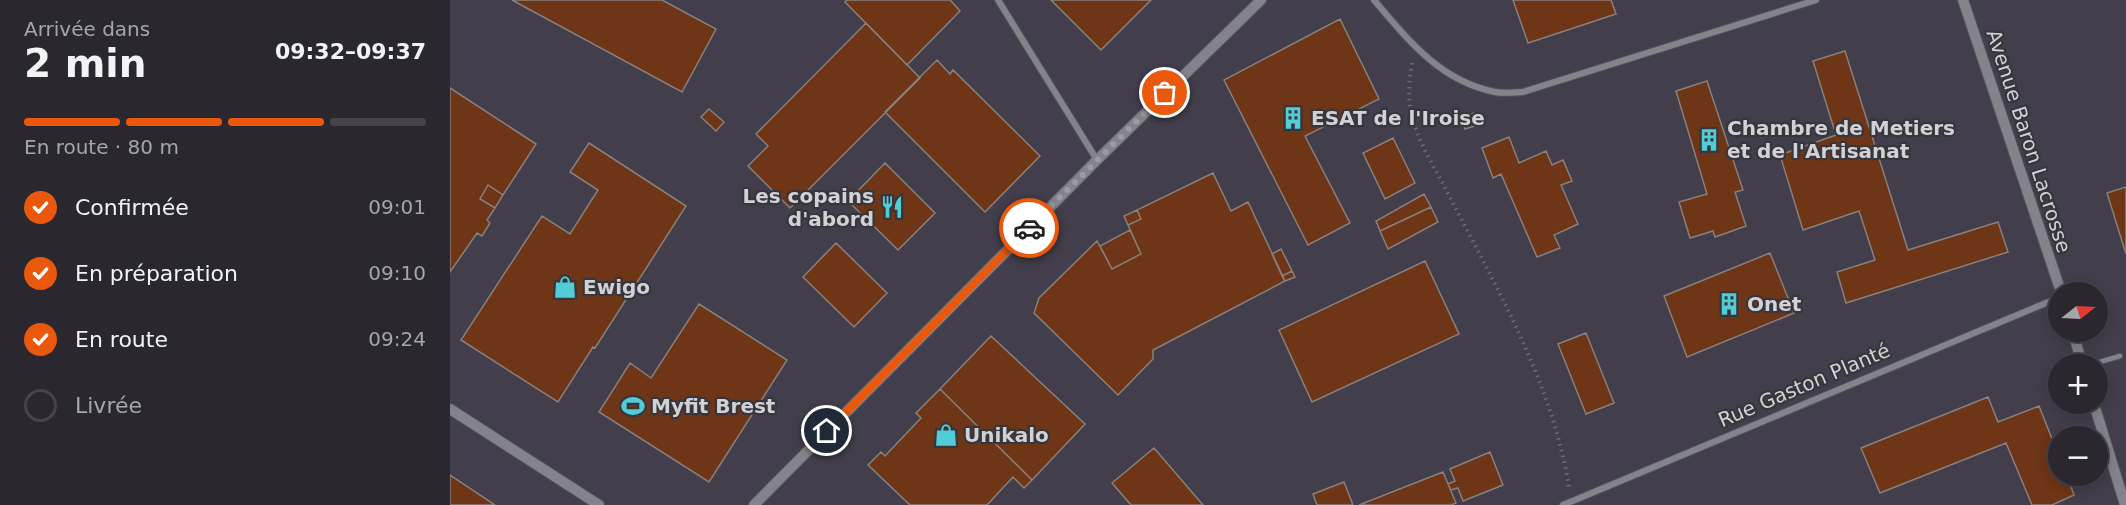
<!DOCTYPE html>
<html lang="fr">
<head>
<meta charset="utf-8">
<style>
	:root { --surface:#2a282e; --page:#323036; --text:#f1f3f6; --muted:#a5a6aa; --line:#46444a; --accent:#ea580c }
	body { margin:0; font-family:"DejaVu Sans",sans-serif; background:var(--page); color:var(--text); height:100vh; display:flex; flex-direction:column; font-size:22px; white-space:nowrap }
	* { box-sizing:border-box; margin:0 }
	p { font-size:20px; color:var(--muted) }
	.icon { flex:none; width:33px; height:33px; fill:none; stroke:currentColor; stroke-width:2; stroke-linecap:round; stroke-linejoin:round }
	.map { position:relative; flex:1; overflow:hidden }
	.drawer { display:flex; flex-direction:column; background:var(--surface); width:450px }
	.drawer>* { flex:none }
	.needle { width:39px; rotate:72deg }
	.buttons { position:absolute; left:1598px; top:282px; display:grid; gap:12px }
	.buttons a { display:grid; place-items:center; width:60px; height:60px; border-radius:50%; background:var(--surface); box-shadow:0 3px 15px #0003,0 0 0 2px var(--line); font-size:30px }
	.pin { position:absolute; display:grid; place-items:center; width:51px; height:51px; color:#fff; margin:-26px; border:3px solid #fff; border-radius:50%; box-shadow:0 2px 6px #0007 }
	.courier { position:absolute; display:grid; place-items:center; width:60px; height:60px; margin:-30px; border:4px solid #ea580c; border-radius:50%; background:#fff; color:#222; box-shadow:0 2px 8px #0007 }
	.summary em { font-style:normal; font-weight:700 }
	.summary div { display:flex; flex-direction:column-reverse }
	.summary { display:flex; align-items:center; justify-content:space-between; height:102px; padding:0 24px }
	h1 { font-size:39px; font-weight:700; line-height:45px }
	.bar { display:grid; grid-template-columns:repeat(4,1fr); gap:9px 6px; align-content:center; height:72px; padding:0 24px }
	.bar i { height:8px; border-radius:4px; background:var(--line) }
	.bar .current { background:var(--accent) }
	.bar p { grid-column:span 4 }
	ol { padding:0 24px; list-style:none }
	li { display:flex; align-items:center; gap:18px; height:66px }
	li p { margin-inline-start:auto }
	li .icon { padding:6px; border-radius:50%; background:var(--accent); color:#fff; stroke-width:4 }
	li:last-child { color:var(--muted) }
	li i { width:33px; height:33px; border:3px solid var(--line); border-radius:50% }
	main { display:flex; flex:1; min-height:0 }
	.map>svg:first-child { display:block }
	.built { fill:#423e4b; fill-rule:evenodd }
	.building { fill:#6e3516; stroke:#88807c; stroke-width:1.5 }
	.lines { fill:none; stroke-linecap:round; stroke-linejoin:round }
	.service-casing { stroke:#555459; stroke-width:6 }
	.minor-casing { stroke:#555459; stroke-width:8 }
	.tertiary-casing { stroke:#555459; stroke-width:12 }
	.path { stroke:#6d6b71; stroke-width:4; stroke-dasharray:1.5 4.5; stroke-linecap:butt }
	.service { stroke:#84828a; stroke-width:4.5 }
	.minor { stroke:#84828a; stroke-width:6 }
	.tertiary { stroke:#84828a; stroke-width:10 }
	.done { stroke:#9c9ba0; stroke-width:6; stroke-dasharray:0 10.8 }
	.route { stroke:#ea580c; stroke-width:8 }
	.labels { text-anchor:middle; stroke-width:4.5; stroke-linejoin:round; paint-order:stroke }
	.poi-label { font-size:20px; font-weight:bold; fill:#d2d1d5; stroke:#38363d; text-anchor:start }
	.street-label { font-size:20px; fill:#d2d1d5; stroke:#38363d }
</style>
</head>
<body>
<main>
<section class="drawer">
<div class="summary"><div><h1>2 min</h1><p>Arrivée dans</p></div><em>09:32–09:37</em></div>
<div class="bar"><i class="current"></i><i class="current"></i><i class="current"></i><i></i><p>En route · 80 m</p></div>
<ol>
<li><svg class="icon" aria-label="check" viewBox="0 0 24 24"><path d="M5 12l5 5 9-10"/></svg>Confirmée<p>09:01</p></li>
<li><svg class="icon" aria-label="check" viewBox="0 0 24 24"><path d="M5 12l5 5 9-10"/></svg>En préparation<p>09:10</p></li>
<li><svg class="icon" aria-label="check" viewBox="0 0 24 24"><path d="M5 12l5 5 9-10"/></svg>En route<p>09:24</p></li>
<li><i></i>Livrée</li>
</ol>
</section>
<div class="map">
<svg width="1676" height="505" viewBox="0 0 1676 505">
	<rect width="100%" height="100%" fill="#38363d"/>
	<path class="built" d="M0,0H1676V505H0ZM1608,292H1647V332H1608ZM1608,364H1647V404H1608ZM1608,436H1647V476H1608Z"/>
	<path class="building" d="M62,0H212L266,29L232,92Z
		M397,0H500L510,11L457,65L395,2Z
		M601,0H701L651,50Z
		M1063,0H1161L1166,14L1078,43Z
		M890,19L929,99L855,136L900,223L858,245L774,80Z
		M416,23L470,78L340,208L298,166L318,146L306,134Z
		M1395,51L1458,250L1548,222L1558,252L1396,303L1387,272L1425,260L1409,211L1353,230L1330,155L1386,135L1363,61Z
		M487,60L500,74L503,70L590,156L535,212L435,112Z
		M1257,81L1293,190L1285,192L1296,226L1265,237L1263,231L1240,238L1229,202L1257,194L1226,91Z
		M0,88L86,144L53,195L38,185L30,199L45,208L37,220L40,223L32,236L27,233L0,272Z
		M259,109L274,122L266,131L251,117Z
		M1024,113L1028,125L1015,129L1012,117Z
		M1059,137L1069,163L1096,151L1102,165L1113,160L1122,181L1111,185L1128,224L1104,235L1110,248L1087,257L1051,174L1043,178L1032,148Z
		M943,138L965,183L935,199L913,153Z
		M139,143L236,206L145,348L143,347L108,402L11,340L92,216L120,234L148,190L120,172Z
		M435,163L485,213L448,250L398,201Z
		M763,173L781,211L798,202L835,281L703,350V359L668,395L584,313L589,298L647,241L662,269L691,254L678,225L691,219L687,210Z
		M38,185L53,195L45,208L30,199Z
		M1676,187V254L1657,193Z
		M974,194L981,207L930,231L926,221Z
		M981,207L988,222L938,249L930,231Z
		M687,210L691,219L678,225L674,216Z
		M680,230L691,254L662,269L650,246Z
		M386,243L437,293L404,327L353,277Z
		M831,249L842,271L832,276L822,254Z
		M1320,253L1344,313L1237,357L1214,296Z
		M975,261L1009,334L862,402L829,330Z
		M842,271L845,277L835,281L832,276Z
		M249,304L337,360L259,482L149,412L180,363L201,378Z
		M1136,333L1164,403L1136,414L1108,344Z
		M541,336L635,424L582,480L490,389Z
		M490,389L582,480L574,488L563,477L537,505H460L418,465L431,452L435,456L471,418L466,413Z
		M1538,397L1548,422L1589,406L1608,454V476H1617L1624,495L1602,505H1582L1556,443L1430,493L1411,448Z
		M704,448L753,505H681L662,483Z
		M1040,452L1053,485L1013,501L1008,488L1001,490L998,484L1005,481L1000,469Z
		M993,472L1006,503L1001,505H909Z
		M0,475L45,505H0Z
		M894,482L903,505H867L863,494Z"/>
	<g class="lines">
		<g class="service-casing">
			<path id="service" d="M1643,364L1670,356"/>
		</g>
		<g class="minor-casing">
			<path id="minor" d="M548,0L647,160
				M924,0C958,40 990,81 1045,92C1054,94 1065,92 1073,92L1366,0
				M1113,505L1608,298"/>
		</g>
		<g class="tertiary-casing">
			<path id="tertiary" d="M1513,0L1611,292
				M1623,332L1632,364
				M1644,404L1675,505
				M0,409L149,505
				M304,505L647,160L811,0"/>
		</g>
		<path class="path" d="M962,63C959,80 958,97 961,113C967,138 981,162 993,184C1011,219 1030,254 1048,290C1079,351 1108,418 1119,487"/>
		<use href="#service" class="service"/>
		<use href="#minor" class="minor"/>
		<use href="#tertiary" class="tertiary"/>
	</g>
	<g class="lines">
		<path class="done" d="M579,228L715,93"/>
		<path class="route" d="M377,431L579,228"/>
	</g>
	<defs>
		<g id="building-bare" transform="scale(1.8)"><path d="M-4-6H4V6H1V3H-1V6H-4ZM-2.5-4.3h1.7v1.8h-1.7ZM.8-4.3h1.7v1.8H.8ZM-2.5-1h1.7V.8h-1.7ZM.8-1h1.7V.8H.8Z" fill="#52ccd5" stroke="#38363d" stroke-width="2.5" paint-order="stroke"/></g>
		<g id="restaurant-bare" transform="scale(1.8)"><path d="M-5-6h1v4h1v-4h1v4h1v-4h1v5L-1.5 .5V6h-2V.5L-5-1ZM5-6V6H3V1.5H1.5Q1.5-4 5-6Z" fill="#52ccd5" stroke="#38363d" stroke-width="2.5" paint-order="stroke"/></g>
		<g id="shop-bare" transform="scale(1.8)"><path d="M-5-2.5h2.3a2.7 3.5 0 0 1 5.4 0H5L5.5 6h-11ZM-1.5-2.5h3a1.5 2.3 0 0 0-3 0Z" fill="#52ccd5" stroke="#38363d" stroke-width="2.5" paint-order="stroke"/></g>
		<g id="stadium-bare" transform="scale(1.8)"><path d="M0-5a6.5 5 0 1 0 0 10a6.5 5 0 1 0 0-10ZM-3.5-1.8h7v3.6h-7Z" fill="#52ccd5" stroke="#38363d" stroke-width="2.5" paint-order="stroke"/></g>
	</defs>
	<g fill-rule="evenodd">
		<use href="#building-bare" x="843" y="118"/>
		<use href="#building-bare" x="1259" y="140"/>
		<use href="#restaurant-bare" x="442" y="207"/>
		<use href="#shop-bare" x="115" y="287"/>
		<use href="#building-bare" x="1279" y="304"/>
		<use href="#stadium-bare" x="183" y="406"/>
		<use href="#shop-bare" x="496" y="435"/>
	</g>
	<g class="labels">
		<g class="poi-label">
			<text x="861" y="125">ESAT de l'Iroise</text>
			<text x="1277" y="135">Chambre de Metiers<tspan x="1277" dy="23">et de l'Artisanat</tspan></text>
			<text x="424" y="203" text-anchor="end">Les copains<tspan x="424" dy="23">d'abord</tspan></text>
			<text x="133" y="294">Ewigo</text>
			<text x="1297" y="311">Onet</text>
			<text x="201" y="413">Myfit Brest</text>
			<text x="514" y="442">Unikalo</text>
		</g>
		<g class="street-label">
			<text transform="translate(1579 141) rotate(72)" y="7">Avenue Baron Lacrosse</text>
			<text transform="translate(1354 385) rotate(-23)" y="7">Rue Gaston Planté</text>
		</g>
	</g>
</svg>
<div class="buttons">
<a><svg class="needle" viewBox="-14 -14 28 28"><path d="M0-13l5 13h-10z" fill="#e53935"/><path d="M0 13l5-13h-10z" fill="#a5a6aa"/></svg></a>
<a>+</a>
<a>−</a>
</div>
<div class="pin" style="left:715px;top:93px;background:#ea580c"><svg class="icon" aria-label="bag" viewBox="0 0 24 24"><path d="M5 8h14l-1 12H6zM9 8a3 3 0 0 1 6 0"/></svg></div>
<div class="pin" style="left:377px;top:431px;background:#1f2937"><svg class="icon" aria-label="home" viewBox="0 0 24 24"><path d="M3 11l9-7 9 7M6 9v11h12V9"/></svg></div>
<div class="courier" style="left:579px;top:228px"><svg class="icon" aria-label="car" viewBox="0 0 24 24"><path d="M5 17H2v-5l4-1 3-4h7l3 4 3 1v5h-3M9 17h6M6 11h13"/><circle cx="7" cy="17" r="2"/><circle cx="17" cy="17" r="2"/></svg></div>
</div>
</main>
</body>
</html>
